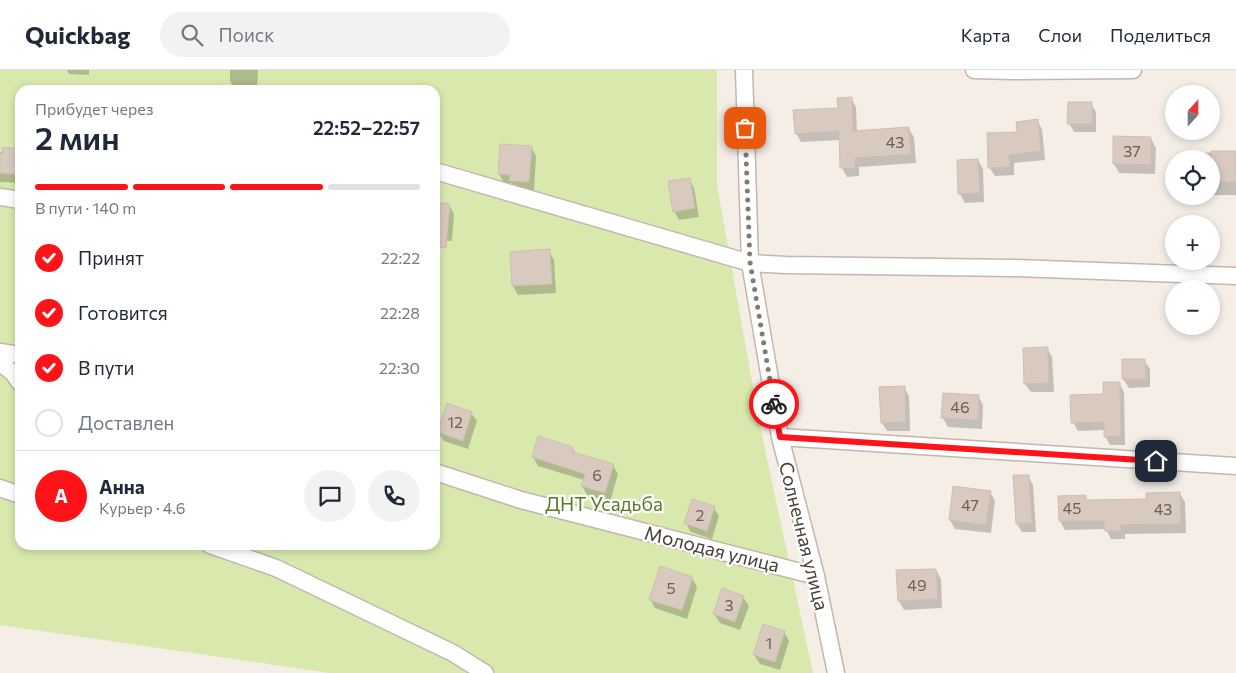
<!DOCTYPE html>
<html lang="ru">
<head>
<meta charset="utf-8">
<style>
	:root { --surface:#fff; --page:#f2f2f3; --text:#1f2937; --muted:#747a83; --line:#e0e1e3; --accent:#ff1319 }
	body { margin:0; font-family:Commissioner,sans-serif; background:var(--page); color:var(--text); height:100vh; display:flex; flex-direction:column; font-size:19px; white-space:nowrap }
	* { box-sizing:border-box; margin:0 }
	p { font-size:16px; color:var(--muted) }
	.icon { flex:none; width:28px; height:28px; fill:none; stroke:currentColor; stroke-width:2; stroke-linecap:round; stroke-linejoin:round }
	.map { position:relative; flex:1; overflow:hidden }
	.panel { position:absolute; left:15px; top:15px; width:425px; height:465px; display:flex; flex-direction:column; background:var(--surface); border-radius:15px; box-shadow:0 2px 8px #0003 }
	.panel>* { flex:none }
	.needle { width:32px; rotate:21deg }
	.buttons { position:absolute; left:1165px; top:15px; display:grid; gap:10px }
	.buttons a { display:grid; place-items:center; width:55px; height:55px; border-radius:50%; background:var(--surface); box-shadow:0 2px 8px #0003; font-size:25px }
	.pin { position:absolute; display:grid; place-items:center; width:42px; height:42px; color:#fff; margin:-21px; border-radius:10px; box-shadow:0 2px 8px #0006 }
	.courier { position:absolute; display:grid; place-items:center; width:50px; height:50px; margin:-25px; border:4px solid #ff1319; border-radius:50%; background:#fff; color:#222; box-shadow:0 1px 6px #0007 }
	.overview em { font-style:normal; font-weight:600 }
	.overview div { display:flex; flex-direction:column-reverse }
	.overview { display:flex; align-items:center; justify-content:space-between; height:85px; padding:0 20px }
	h1 { font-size:32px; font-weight:600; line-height:38px }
	.bar { display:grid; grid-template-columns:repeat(4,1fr); gap:8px 5px; align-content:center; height:60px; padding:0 20px }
	.bar i { height:6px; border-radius:4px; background:var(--line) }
	.bar .active { background:var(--accent) }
	.bar p { grid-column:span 4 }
	.line { display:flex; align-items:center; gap:12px; padding:0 20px; border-top:1px solid var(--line) }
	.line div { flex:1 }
	.round { display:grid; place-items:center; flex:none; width:52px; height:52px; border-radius:26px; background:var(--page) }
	ol { padding:0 20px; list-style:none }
	li { display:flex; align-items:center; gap:15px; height:55px }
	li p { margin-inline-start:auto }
	li .icon { padding:5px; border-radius:50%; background:var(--accent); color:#fff; stroke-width:4 }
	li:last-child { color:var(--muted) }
	li i { width:28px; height:28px; border:2px solid var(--line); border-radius:50% }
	header { display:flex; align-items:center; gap:30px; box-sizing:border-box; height:70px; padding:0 25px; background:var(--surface); border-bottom:1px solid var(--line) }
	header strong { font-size:24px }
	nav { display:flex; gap:28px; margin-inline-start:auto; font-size:18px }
	.search { width:350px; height:45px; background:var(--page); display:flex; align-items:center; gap:12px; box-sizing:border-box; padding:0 18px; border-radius:28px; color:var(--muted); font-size:19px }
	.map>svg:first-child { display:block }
	.green { fill:#d9e9ae; fill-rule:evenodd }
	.shadow { fill:#0003 }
	.building { fill:#d9cabf; stroke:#d1beaf }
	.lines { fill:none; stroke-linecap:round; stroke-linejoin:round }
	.street-casing { stroke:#c3b7ac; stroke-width:19 }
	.street { stroke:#fff; stroke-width:16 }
	.done { stroke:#847b74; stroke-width:5; stroke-dasharray:0 9 }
	.route { stroke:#ff1319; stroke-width:6 }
	.labels { text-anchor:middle; stroke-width:4.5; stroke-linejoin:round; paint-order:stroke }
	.number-label { font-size:16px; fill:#6c6058 }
	.park-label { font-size:19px; fill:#557b27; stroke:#fff }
	.street-label { font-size:19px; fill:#473d36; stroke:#fff }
</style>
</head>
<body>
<header>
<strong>Quickbag</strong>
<div class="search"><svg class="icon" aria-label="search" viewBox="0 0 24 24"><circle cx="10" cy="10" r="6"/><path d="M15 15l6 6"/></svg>Поиск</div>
<nav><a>Карта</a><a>Слои</a><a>Поделиться</a></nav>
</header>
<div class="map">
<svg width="1236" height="603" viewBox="0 0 1236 603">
	<rect width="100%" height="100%" fill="#f4eee7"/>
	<path class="green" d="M0,0H717V115L760,356L813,603H330L0,555ZM20,20H435V475H20Z"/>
	<path class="shadow" d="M67,0H89V5L69,4Z
		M230,0H258L257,20H235L230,11Z
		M851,28L856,37L857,62L908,58L914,67L916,93L859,97V106L847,107L842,98L840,70L801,72L796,63L839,39Z
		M1091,34L1096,42V62H1074L1069,53Z
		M1037,51L1042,59L1045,90L1014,93V105L995,106L989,97L1018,63Z
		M1151,69L1156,78L1155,104L1119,103L1114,94Z
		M531,77L536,86L534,121L516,120L512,113H504L499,104Z
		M20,80V113L0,112V82Z
		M1236,82V125H1211V89H1196V83Z
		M978,90L983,99L984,132L965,133L960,124Z
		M689,109L694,118L699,147L679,150L674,141Z
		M435,134L449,135L454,144L452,171L435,170Z
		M549,181L554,190L556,223L518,225L513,216L511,183Z
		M435,240L440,248L435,265Z
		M1047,278L1052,287L1054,322H1031L1025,314Z
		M1144,290L1150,299V317L1129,318L1123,309Z
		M1119,313L1124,322L1125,375H1110L1105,366V360L1078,361L1073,352Z
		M435,314L437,318L435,326Z
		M904,317L909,326L910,361H887L882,353Z
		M978,326L983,335L982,359L948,357L943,348Z
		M471,343L477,351L468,379L444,371L438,362Z
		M572,378L576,384L613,395L618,404L610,432L587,425L582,416L584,410L538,396L533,387Z
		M1028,406L1033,415L1036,462H1022L1017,454Z
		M990,422L995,431L991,463L955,459L950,450Z
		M1180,424L1185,432L1186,463L1125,464V469H1111L1106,459L1065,460L1060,451V427H1085L1088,432L1147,431Z
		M714,438L719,446L712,469L691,462L686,453Z
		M936,500L941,509L942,538L904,540L899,531Z
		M692,508L697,517L687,549L655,538L650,529Z
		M743,527L749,536L740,560L720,553L714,544Z
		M784,562L789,571L780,600L760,594L754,585Z"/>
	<path class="building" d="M852,27L853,61L909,57L911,84L855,88V98H840L839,61L795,64L793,40L838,38L837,28Z
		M1068,32H1092V54H1067Z
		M1038,49L1041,81L1009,85L1010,97L988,98L987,63L1017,62L1016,52Z
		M1113,66L1151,67V95L1113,94Z
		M500,74L532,76L529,112L509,111L510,105L498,104Z
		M3,77L20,79V105L0,103V83L2,84Z
		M1211,81H1236V112H1211Z
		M978,89L980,123L958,124L957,90Z
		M690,108L695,138L673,142L668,111Z
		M435,132L450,134L446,178L435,177Z
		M550,179L552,214L512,216L510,182Z
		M1048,277L1049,313L1024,314L1023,278Z
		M1122,289H1145L1146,309H1122Z
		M1103,312H1120L1121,366L1104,367V352L1071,353L1070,325L1103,324Z
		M905,316L906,352L881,353L879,317Z
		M943,323L979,325L978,350L941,348Z
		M447,333L472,342L463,371L437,362Z
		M538,366L573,377L572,382L614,394L605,423L581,416L585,404L532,387Z
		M1013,405H1029L1032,453L1016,454Z
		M953,416L991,421L986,455L949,450Z
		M1180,422L1181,454L1121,455V461H1105L1104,451H1059L1058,426L1086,425V430L1146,429V423Z
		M692,429L715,436L707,461L684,453Z
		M660,496L693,507L682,540L649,530Z
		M936,499L938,529L898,531L896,500Z
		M722,518L744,526L735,552L713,544Z
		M763,554L785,561L775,592L753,585Z"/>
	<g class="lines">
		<g class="street-casing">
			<path id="street" d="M744,0L750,193L780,367L816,506L836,603
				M974,0L1011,1L1133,0
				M435,101L750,193L786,195L1014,198L1236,206
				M0,127L20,130
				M0,282L20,285
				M0,293L13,303L20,313
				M780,367L1236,396
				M435,402L521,430L816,506
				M0,418L20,425
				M210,475L276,498L453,583L485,603"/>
		</g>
		<use href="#street" class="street"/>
	</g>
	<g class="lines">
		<path class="done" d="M745,58L750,192L774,334"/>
		<path class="route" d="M774,334L780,367L1156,391"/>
	</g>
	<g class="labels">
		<g class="number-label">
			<text x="895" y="78">43</text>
			<text x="1132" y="87">37</text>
			<text x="960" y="343">46</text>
			<text x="455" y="358">12</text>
			<text x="597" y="411">6</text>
			<text x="970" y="441">47</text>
			<text x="1072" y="444">45</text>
			<text x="1163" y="445">43</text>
			<text x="700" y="451">2</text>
			<text x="917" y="521">49</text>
			<text x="671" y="524">5</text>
			<text x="729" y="541">3</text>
			<text x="769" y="579">1</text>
		</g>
		<g class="park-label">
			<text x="604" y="441">ДНТ Усадьба</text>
		</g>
		<g class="street-label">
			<text transform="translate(804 466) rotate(76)" y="7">Солнечная улица</text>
			<text transform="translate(712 479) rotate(14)" y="7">Молодая улица</text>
		</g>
	</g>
</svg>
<div class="buttons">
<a><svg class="needle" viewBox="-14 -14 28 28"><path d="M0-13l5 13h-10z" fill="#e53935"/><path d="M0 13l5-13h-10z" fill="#747a83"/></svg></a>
<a><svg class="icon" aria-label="locate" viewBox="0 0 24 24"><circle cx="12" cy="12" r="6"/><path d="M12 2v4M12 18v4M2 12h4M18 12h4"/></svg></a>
<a>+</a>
<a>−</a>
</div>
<div class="pin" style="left:745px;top:58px;background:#ea580c"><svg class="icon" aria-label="bag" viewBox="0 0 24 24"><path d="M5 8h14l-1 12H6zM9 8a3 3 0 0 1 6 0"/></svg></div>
<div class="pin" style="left:1156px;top:391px;background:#1f2937"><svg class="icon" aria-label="home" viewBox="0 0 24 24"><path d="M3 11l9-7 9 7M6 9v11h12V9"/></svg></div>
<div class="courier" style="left:774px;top:334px"><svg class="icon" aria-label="bike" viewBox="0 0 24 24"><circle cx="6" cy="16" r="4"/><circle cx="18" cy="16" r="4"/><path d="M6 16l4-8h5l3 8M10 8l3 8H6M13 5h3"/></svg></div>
<section class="panel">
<div class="overview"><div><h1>2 мин</h1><p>Прибудет через</p></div><em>22:52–22:57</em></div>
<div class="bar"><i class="active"></i><i class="active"></i><i class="active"></i><i></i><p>В пути · 140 m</p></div>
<ol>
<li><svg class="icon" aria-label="check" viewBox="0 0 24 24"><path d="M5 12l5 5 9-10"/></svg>Принят<p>22:22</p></li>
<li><svg class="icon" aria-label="check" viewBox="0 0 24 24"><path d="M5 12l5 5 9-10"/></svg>Готовится<p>22:28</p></li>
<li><svg class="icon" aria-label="check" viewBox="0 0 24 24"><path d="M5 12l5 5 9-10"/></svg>В пути<p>22:30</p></li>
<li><i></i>Доставлен</li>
</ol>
<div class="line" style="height:90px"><b class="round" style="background:var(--accent);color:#fff">А</b><div><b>Анна</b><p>Курьер · 4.6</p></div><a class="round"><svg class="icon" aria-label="chat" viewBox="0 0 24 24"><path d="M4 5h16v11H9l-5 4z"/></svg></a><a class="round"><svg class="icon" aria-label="phone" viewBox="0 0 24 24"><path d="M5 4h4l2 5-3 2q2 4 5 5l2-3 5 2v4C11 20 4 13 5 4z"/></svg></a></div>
</section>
</div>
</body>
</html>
